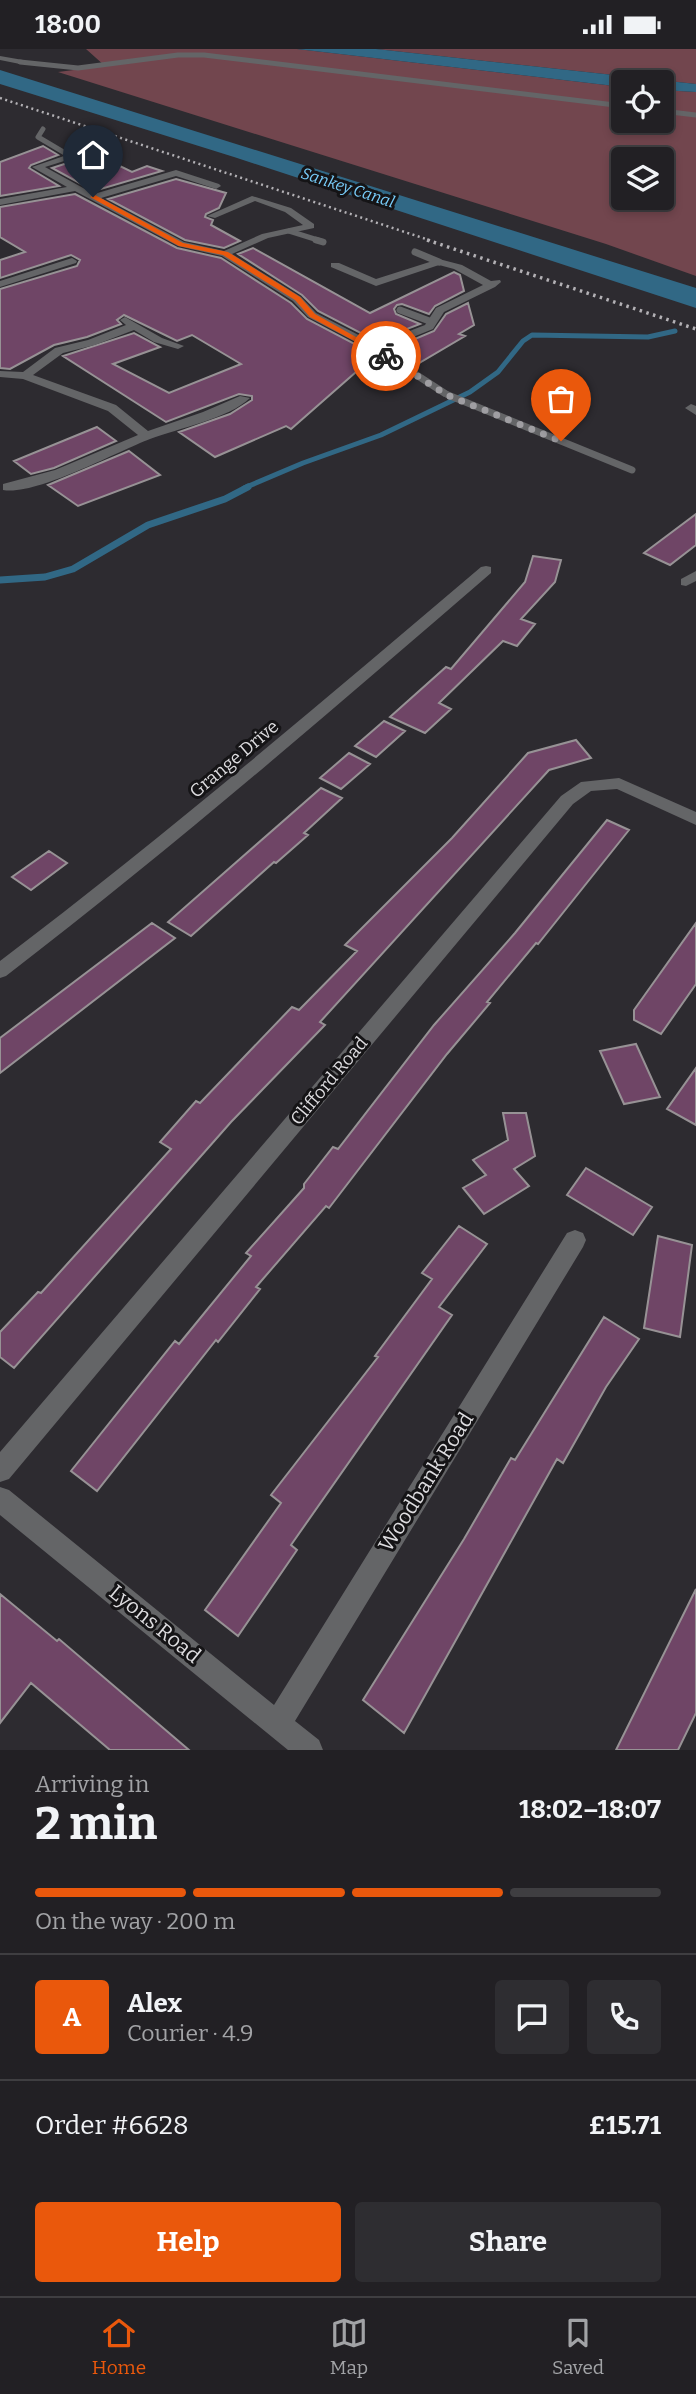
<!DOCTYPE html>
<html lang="en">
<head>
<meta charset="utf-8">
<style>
	:root { --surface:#222024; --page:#2e2d31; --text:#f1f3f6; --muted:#a2a3a6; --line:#3f3e41; --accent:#ea580c }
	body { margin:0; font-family:Bitter,serif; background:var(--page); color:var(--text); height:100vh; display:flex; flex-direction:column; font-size:26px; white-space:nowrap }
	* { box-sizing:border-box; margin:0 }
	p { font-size:23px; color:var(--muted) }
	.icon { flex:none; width:38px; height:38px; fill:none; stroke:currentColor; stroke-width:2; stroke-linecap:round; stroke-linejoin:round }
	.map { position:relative; height:1701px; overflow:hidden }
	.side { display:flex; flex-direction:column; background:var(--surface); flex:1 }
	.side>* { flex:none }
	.fabs { position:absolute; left:611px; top:21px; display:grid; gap:14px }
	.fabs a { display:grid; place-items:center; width:63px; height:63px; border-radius:7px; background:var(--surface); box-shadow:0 4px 10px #0003,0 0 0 2px var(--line); font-size:35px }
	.pin { position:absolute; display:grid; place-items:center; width:60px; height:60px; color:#fff; margin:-72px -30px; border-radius:50% 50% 50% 0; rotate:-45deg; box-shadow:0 0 7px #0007 }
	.pin .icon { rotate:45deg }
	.courier { position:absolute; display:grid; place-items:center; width:70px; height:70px; margin:-35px; border:5px solid #ea580c; border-radius:50%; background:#fff; color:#222; box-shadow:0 2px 9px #0007 }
	.head em { font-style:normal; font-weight:700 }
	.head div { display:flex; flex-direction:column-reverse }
	.head { display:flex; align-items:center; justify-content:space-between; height:119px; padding:0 35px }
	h1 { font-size:46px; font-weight:700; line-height:52px }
	.bar { display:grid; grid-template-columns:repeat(4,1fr); gap:10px 7px; align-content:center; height:84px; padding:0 35px }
	.bar i { height:9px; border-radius:5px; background:var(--line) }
	.bar .current { background:var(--accent) }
	.bar p { grid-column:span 4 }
	.line { display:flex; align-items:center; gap:18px; padding:0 35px; border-top:2px solid var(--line) }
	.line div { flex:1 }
	.round { display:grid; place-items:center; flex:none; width:74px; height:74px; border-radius:7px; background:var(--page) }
	.action { display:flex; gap:14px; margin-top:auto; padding:14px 35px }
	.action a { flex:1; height:80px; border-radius:7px; background:var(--accent); color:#fff; font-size:28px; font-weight:700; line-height:80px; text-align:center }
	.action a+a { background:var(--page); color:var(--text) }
	.status { display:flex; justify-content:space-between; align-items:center; height:49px; padding:0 35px; background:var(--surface); direction:ltr }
	.status svg { height:19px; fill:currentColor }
	.dock { display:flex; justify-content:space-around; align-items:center; height:98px; border-top:2px solid var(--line); background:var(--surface); font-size:19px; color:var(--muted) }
	.dock a { display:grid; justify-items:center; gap:4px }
	.dock .current { color:var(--accent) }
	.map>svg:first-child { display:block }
	.green { fill:#72464e; fill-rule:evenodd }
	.water { fill:#316885 }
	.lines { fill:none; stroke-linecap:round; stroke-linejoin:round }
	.stream-far1 { stroke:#316885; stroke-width:5 }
	.stream { stroke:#316885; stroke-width:7 }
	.building { fill:#6f4566; stroke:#979295; stroke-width:2 }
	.lane-far1 { stroke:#646567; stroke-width:5 }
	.lane { stroke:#646567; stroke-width:7 }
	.street { fill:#646567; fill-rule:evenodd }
	.rail-far1 { stroke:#b3b1b5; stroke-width:2.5; stroke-dasharray:2 3.5; stroke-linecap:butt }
	.rail { stroke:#b3b1b5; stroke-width:3.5; stroke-dasharray:2.5 4.5; stroke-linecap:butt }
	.route { fill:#ea580c }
	.done { stroke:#9f9ea2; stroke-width:7; stroke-dasharray:0 12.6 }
	.labels { text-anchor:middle; stroke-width:6; stroke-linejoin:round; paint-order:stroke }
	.far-water-label { font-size:16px; font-style:italic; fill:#78cdfa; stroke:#151416 }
	.street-label { font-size:18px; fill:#dddcdf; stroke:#151416 }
	.near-street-label { font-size:21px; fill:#dddcdf; stroke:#151416 }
</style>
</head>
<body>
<div class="status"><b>18:00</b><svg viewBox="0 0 49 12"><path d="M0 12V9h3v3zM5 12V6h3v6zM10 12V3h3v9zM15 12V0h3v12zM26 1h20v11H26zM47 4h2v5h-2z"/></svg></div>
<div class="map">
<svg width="696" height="1701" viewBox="0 0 696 1701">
	<rect width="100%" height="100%" fill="#2d2b30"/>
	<path class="green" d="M86,0H297L623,38V72H662V41L696,43V227L606,195L58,23L105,17ZM623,110H662V149H623Z
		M376,0H696V35Z"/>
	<path class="water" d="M297,0H376L696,35V43L662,41V33H623V38Z
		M0,21L696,239V259L234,108L0,35Z"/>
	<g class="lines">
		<path class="stream-far1" d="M244,439L303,414L381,386L470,343L498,323L523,292L532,286L648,288L675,282"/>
		<path class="stream" d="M0,531L45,528L73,520L148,476L225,450L248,438"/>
	</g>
	<path class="building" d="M43,97L58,106L31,116L29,119L59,137L0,147V113Z
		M95,105L132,123L147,117L162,122L94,142L52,119Z
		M176,130L226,144L219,159L206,165L205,168L213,171L211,176L240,192L224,199L185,191L108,150Z
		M75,145L177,199L221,209L291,254L307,270L370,303L402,324L380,337L356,323L291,380L286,377L215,408L179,383L230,365L252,351V347L239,345L166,373L63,307L134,284L160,298L113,315L169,344L241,315L192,286L177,292L124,266L117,271L121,275L87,288L54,296L10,320L0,319V240L77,217L80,211L71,206L0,229V211L25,203L0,188V158Z
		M253,199L370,264L454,223L460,226L464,242L435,257L429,265L402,255L397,256L394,260L396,265L420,275L376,292L318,262L302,246L238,205Z
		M468,254L474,276L459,285L465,287L414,317L389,301L434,282L446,265Z
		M97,378L116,392L54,419L31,425L14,412Z
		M129,402L160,426L78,457L48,436Z
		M696,465V496L670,516L644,504Z
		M533,507L561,511L555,533L521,570L535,575L517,597L503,592L439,654L451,660L425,684L390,668L446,618L451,620L525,533Z
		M384,672L405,682L376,708L355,697Z
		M576,691L591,709L549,721L320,973L325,976L231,1073L14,1319L0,1308V1283L38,1243L41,1244L171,1100L160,1093L196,1052L200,1054L292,958L299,961L357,902L345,896L452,789L528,704Z
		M349,704L370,715L341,740L320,729Z
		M321,739L342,749L304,784L308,786L276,814L274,813L191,887L168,873Z
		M607,771L629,781L538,895L536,894L487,953L490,954L447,1005L329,1159L326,1157L256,1238L260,1240L218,1293L216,1291L97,1442L71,1422L175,1292L179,1295L251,1207L246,1204L304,1139V1135L333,1098L338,1100L434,976L515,884Z
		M49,802L67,814L31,841L12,828Z
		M152,874L175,889L0,1024V989Z
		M696,874V935L661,985L634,971V961Z
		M636,995L660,1048L624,1055L600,1002Z
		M696,1019V1076L667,1060Z
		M503,1064H526L535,1107L514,1120L529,1137L484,1165L463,1139L486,1126L473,1111L508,1091Z
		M586,1119L652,1158L633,1186L567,1146Z
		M459,1177L487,1195L439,1258L452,1266L291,1496L297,1501L238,1587L205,1561L281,1454L271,1446L378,1308L375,1307L432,1230L422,1224Z
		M658,1187L692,1196L680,1288L644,1279Z
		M604,1268L639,1290L606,1338L563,1414L557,1410L404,1684L363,1651L464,1490L511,1409L515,1411Z
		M696,1540V1664L678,1701H616Z
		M0,1545L57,1592L59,1590L189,1701H110L31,1634L0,1674Z"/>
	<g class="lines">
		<path class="lane-far1" d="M20,13L78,19L178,6H204L623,57
			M662,62L696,66
			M43,80L38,88L70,107
			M289,182L321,192"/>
		<path class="lane" d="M316,191L323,193
			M415,203L439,213
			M400,261L432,273
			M448,346L632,421"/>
		<path class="street" d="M0,7L23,11L24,13L20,15L0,11Z
			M90,98L93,99V103L45,118L94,145L176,121L219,135L221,137L216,140L176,127L101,149L184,193L224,202L262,185L303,176L285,163L255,152L215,169L207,167L252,147L291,159L314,175V179L268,189L232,205L301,248L316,264L376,295L425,276L436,259L483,236L454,220L439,216L376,237L331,218V214H339L376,230L439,210L462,216L491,232L500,231L501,233L495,238L444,263L433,280L383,300L454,346L444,348L371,301L308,268L293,252L222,207L178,197L75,142L0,156V150L67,138L32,118Z
			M72,209L77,212L76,214L0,238V232Z
			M125,268L162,289L184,297L178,300L154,293L134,281L95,296L63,304L33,326L116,356L148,382L203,363L240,347L250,349C228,370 179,379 150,390C116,403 36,447 3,441V435L55,421L138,386L108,362L23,330L0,328V322L23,323L55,299L88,291L126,276L120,271Z
			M691,355L696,357V366L685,359Z
			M486,517L491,518V524C332,661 173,799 6,927L0,929V912C165,787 323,652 481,518Z
			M696,522V532L686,537L681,536V530Z
			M619,729L696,763V776L617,740L591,742L573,755L9,1430L0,1433V1403L561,747L581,733Z
			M575,1181L583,1184L586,1191L583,1198L295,1672L319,1691L323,1701H288L0,1466V1438L9,1441L274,1656L567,1184Z"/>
		<path class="rail-far1" d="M0,49L432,192"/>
		<path class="rail" d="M427,191L696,280"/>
	</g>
	<path class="route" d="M95,146L183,194L228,203L300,248L315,265L390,307L384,308L310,268L295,251L223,206L179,197L90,148Z"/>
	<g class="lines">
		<path class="done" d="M386,307L447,346L561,392"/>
	</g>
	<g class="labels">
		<g class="far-water-label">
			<text transform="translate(348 138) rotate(18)" y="6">Sankey Canal</text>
		</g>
		<g class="street-label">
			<text transform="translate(234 710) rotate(-40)" y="6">Grange Drive</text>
			<text transform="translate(329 1032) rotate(-50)" y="6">Clifford Road</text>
		</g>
		<g class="near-street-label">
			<text transform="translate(426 1433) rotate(-58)" y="7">Woodbank Road</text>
			<text transform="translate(155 1575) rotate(39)" y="7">Lyons Road</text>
		</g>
	</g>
</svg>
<div class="fabs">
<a><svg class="icon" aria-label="locate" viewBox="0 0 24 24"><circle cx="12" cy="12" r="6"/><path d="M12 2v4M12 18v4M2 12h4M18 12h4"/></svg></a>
<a><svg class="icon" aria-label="layers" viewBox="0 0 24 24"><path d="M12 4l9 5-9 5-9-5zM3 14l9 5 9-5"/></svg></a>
</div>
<div class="pin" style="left:561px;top:392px;background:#ea580c"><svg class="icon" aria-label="bag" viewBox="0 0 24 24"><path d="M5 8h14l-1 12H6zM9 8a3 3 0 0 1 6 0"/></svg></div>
<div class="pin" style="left:93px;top:148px;background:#1f2937"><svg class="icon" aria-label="home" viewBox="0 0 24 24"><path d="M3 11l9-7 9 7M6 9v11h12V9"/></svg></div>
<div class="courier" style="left:386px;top:307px"><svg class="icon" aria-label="bike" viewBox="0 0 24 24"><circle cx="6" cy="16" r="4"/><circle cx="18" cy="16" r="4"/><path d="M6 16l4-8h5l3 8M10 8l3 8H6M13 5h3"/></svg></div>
</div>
<section class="side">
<div class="head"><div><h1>2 min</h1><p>Arriving in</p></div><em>18:02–18:07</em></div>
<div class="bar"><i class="current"></i><i class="current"></i><i class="current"></i><i></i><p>On the way · 200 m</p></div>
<div class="line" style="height:126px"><b class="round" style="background:var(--accent);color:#fff">A</b><div><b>Alex</b><p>Courier · 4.9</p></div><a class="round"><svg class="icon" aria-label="chat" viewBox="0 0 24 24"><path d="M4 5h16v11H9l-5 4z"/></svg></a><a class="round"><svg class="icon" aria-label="phone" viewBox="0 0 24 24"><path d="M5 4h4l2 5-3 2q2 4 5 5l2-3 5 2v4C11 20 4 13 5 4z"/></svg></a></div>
<div class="line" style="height:91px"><div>Order #6628</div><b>£15.71</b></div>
<div class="action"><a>Help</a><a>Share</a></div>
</section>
<nav class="dock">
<a class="current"><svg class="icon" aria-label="home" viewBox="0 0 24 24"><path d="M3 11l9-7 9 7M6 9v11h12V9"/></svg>Home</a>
<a><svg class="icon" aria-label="map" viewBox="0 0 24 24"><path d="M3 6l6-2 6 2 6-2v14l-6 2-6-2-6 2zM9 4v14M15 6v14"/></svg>Map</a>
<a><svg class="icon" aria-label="saved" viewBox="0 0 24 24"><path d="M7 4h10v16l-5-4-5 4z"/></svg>Saved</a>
</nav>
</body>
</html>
